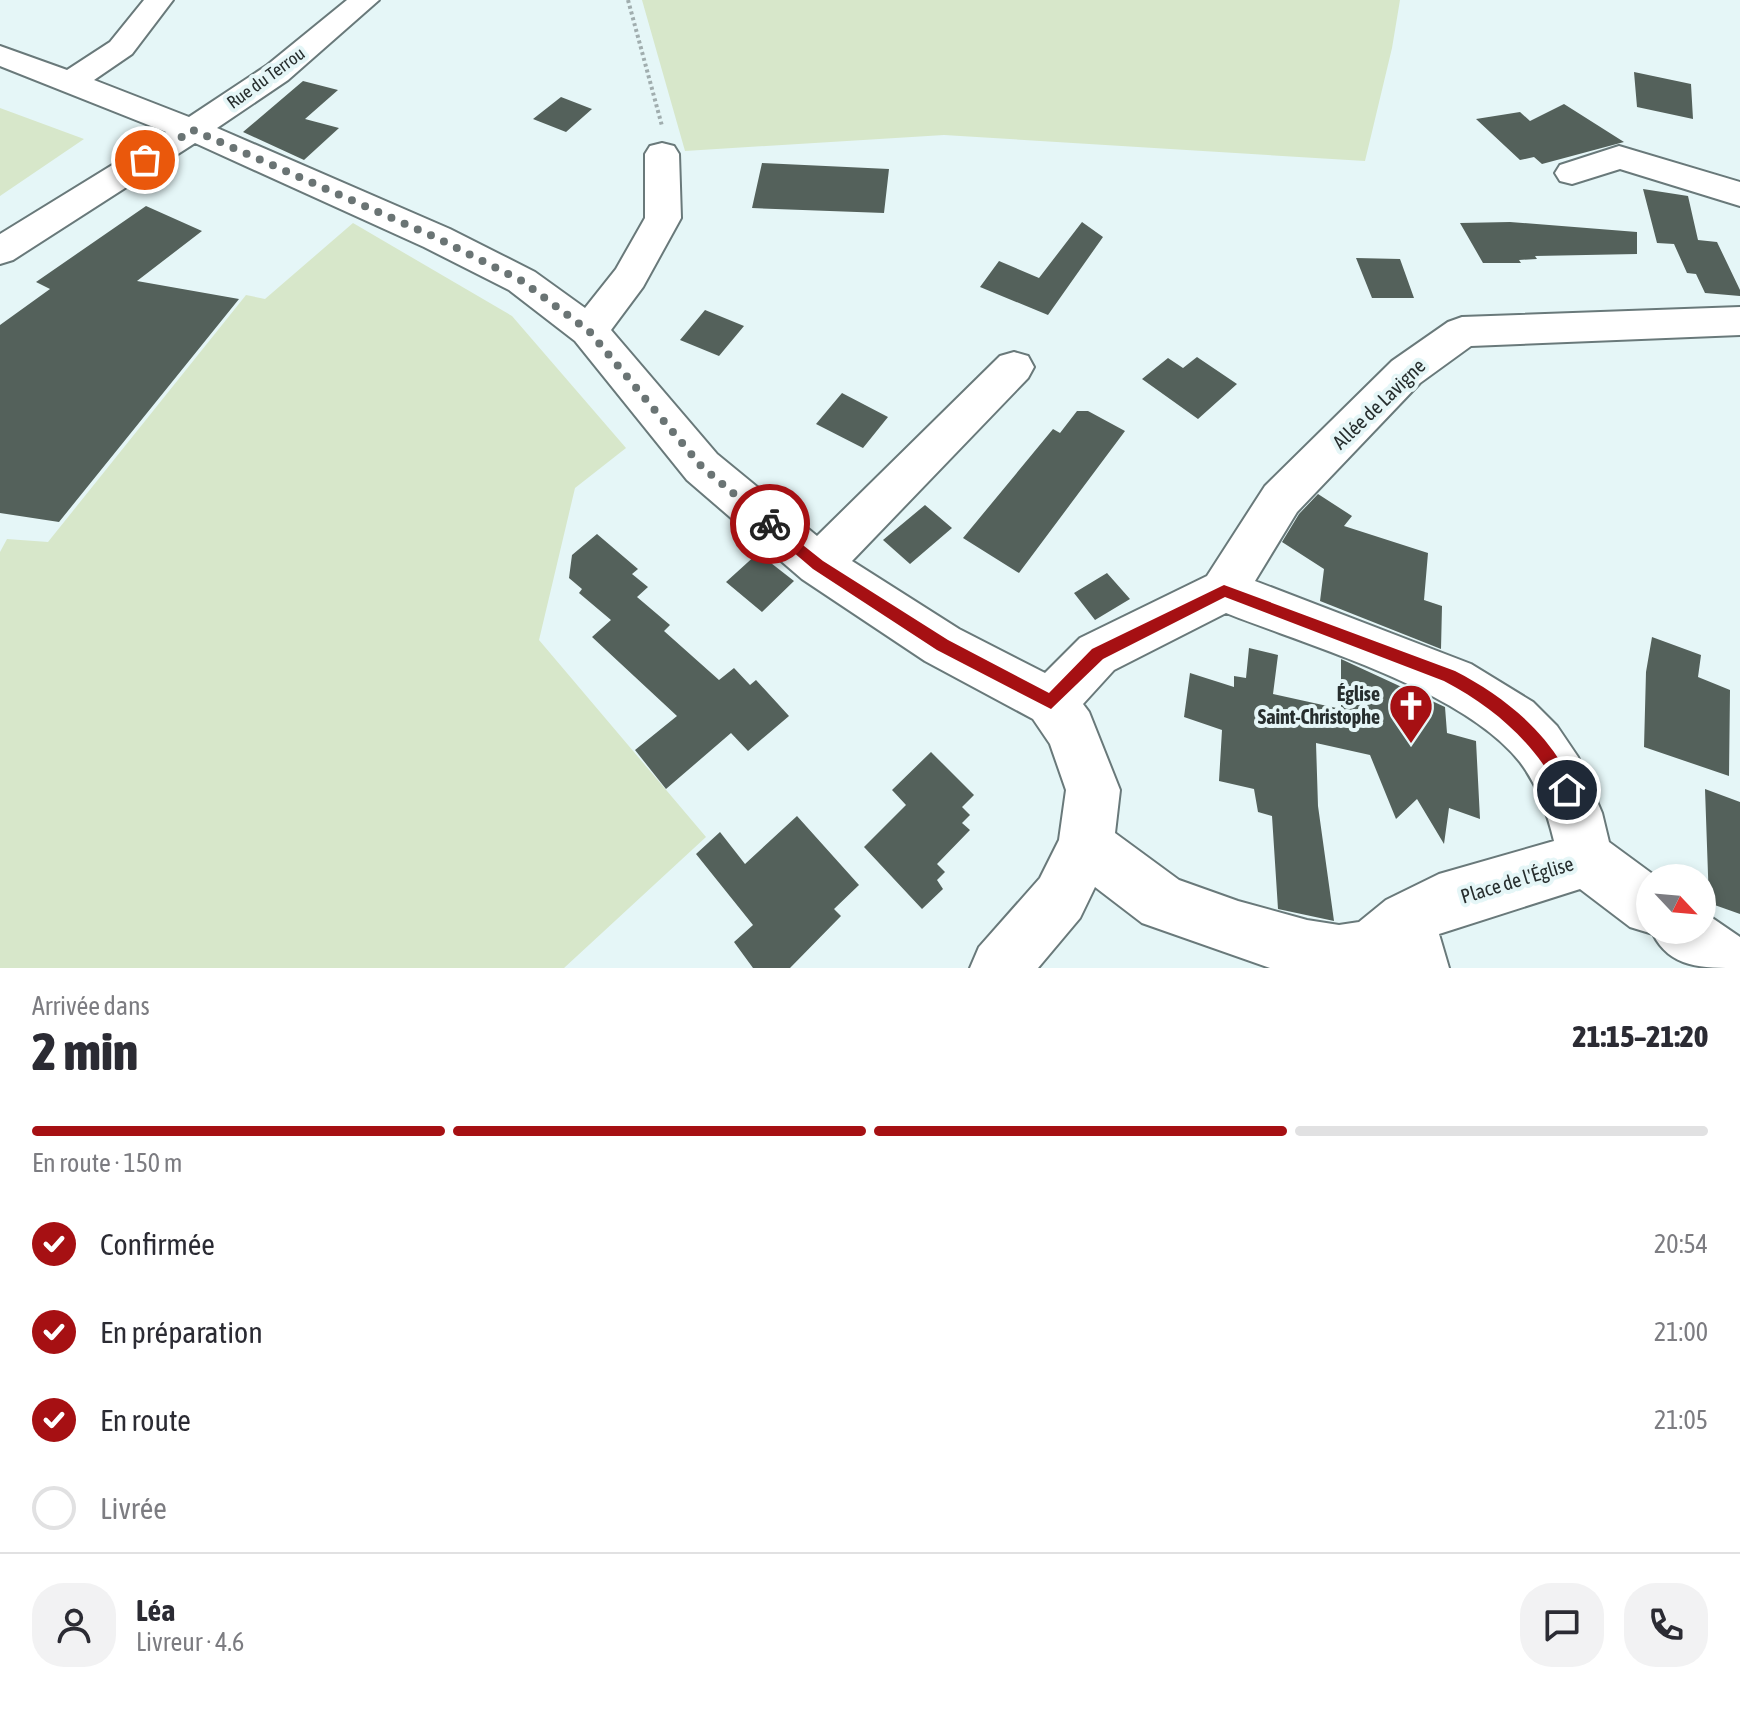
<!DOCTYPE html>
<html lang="fr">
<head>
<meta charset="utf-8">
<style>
	:root { --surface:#fff; --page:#f2f2f3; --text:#2b2b33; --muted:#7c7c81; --line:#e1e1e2; --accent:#a61013 }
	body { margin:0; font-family:"Asap Condensed",sans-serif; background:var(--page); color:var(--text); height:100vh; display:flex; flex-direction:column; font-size:30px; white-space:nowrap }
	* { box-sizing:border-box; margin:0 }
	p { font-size:26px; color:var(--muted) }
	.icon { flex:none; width:44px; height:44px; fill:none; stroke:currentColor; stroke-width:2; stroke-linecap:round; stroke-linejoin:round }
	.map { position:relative; height:968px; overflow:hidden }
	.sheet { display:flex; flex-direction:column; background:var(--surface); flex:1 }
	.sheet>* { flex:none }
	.needle { width:52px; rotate:116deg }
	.buttons { position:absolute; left:1636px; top:864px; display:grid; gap:16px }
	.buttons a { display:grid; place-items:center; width:80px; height:80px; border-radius:50%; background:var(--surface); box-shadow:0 4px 12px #0003; font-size:40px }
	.pin { position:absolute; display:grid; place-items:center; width:68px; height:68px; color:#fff; margin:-34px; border:4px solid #fff; border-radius:50%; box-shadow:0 2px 8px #0007 }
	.courier { position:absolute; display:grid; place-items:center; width:80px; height:80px; margin:-40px; border:6px solid #a61013; border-radius:50%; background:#fff; color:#222; box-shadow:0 2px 10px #0007 }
	.summary em { font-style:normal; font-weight:800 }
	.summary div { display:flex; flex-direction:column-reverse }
	.summary { display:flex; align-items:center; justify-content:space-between; height:136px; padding:0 32px }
	h1 { font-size:52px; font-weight:800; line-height:60px }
	.bar { display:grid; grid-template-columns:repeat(4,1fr); gap:12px 8px; align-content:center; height:96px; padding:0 32px }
	.bar i { height:10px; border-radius:6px; background:var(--line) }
	.bar .on { background:var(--accent) }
	.bar p { grid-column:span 4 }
	.line { display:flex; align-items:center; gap:20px; padding:0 32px; border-top:2px solid var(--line) }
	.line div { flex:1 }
	.round { display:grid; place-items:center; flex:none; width:84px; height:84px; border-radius:32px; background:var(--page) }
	ol { padding:0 32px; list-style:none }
	li { display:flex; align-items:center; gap:24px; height:88px }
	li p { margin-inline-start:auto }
	li .icon { padding:8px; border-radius:50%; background:var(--accent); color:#fff; stroke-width:4 }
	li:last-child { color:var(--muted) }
	li i { width:44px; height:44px; border:4px solid var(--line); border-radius:50% }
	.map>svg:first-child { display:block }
	.green { fill:#d7e7ca }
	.building { fill:#54615b }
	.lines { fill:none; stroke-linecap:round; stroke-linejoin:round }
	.minor-casing { stroke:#69797a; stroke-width:4 }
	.path { stroke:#a0adae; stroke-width:4; stroke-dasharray:3 3; stroke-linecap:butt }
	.minor { fill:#fff; fill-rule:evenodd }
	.route { fill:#a61013 }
	.done { stroke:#6a7474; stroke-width:8; stroke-dasharray:0 14.4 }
	.labels { text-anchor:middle; stroke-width:8; stroke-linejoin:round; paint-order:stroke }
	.far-street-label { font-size:18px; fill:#272e2e; stroke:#e5f6f7 }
	.street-label { font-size:20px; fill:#272e2e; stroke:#e5f6f7 }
	.poi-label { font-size:20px; font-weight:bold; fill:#272e2e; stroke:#e5f6f7; text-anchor:end }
</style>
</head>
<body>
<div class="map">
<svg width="1740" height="968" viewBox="0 0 1740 968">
	<rect width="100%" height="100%" fill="#e5f6f7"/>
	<path class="green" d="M642,0H1400L1392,48L1365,161L944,135L685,151Z
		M0,108L84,139L0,196Z
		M353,223L512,316L626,448L575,488L539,640L706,837L564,968H0V552L7,539L48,542L246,295L265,299Z"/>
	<path class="building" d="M1634,72L1691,84L1693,119L1637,107Z
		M303,81L338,90L305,119L339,128L304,160L243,132Z
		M561,97L592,109L566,132L533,119Z
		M1564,104L1624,142L1542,164L1534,157L1520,160L1476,119L1520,112L1530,121Z
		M762,163L889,169L884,213L752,208Z
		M1643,189L1688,196L1698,240L1717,242L1740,290V296L1705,293L1696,274L1687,273L1674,244L1657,243Z
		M146,206L202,231L137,281L239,299L59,522L0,513V325L50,289L36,282Z
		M1082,222L1103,237L1048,315L980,287L999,261L1039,278Z
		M1510,222L1637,232V254L1535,256L1537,259L1519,260L1521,263H1483L1460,223Z
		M1356,258L1400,259L1414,298H1372Z
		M705,310L744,326L719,356L680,340Z
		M1197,357L1237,384L1198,419L1142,379L1168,358L1183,368Z
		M842,393L888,417L863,448L816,424Z
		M1077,411H1088L1125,431L1019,573L963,538L1053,429L1060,433Z
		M1318,494L1352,516L1344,526L1428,553L1424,600L1442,606L1441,649L1320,601L1324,569L1282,542L1299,514Z
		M925,505L952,528L910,564L883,540Z
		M597,534L638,569L632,574L648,587L637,597L670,625L664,631L719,680L734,668L750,685L756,680L789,716L748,751L731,733L666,789L635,750L677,716L592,637L611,620L579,593L582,589L569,578L572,555Z
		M758,553L794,581L762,612L726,582Z
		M1107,573L1130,599L1095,620L1074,593Z
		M1652,637L1701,655L1698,677L1730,690L1729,776L1644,747L1646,672Z
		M1249,648L1278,655L1273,694L1341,709V659L1445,707L1447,733L1476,741L1480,819L1449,808L1444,844L1417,799L1396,819L1370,755L1316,743L1318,806L1334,921L1278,909L1272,816L1258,812L1254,789L1219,781L1222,730L1184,717L1190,673L1234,687V676L1246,678Z
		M931,752L974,795L962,807L970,815L962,823L970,830L937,864L945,872L937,880L943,889L922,909L864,847L906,805L892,790Z
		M1705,789L1740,802V914L1709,903Z
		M797,816L859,885L834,909L841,916L790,968H753L734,942L753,925L696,854L720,832L745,864Z"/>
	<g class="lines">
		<g class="minor-casing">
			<path id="minor" d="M144,0H173L132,54L94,80L189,117L266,66L347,0H379L288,80L217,128L450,229L535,272L585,308L616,269L645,218V154L650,146L662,143L674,146L679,154L681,218L643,287L611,330L717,454L817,536L1000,356L1014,352L1028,356L1034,367L1028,378L852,561L959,629L1045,673L1080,638L1207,576L1265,486L1392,361L1448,322L1462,317L1740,307V335L1471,346L1420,383L1297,512L1255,581L1471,664L1533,702L1557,726L1578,757L1602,813L1609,842L1658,878H1650V930H1702V911L1740,937V968C1702,968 1670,968 1653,934L1630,927L1580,889L1439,934L1449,968H1270L1142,923L1095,887L1080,918L1038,968H970L979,947L1040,878L1059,840L1066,790L1050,744L1033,719L925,661L802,579L687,480L575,341L509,290L424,247L195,143L13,260L0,264V234L166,132L0,66V46L67,70L110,42ZM1226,613C1312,647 1463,690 1520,762C1538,786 1547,812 1554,841L1439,874L1386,900L1359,922L1339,925L1307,920L1238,901L1179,880L1115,833L1120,790L1089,712L1083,704L1114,670Z
				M1619,146L1740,182V206L1620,169L1572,184L1560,181L1555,173L1560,165Z"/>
		</g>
		<path class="path" d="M628,0L662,126"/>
		<use href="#minor" class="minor"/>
	</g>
	<path class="route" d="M770,519L823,561L948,640L1049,693L1092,649L1224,585L1455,671C1506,697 1553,736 1575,790L1573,795H1562C1535,744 1496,708 1444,681L1225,597L1103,659L1051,709L937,650L813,569L765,528V520Z"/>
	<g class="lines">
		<path class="done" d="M145,160L193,130L437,238L522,281L589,331L702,467L770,524"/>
	</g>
	<defs>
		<g id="church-pin" transform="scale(2.3)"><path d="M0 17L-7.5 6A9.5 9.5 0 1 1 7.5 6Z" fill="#a61013" stroke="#e5f6f7"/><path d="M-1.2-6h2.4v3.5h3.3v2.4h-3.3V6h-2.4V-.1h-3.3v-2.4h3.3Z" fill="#fff"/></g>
	</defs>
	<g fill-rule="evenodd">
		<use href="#church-pin" x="1411" y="706"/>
	</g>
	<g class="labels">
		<g class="far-street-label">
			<text transform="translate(266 78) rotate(-36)" y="6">Rue du Terrou</text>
		</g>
		<g class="street-label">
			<text transform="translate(1379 404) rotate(-44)" y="7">Allée de Lavigne</text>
			<text transform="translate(1517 880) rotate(-17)" y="7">Place de l'Église</text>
		</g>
		<g class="poi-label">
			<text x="1380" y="701">Église<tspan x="1380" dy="23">Saint-Christophe</tspan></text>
		</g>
	</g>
</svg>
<div class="buttons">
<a><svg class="needle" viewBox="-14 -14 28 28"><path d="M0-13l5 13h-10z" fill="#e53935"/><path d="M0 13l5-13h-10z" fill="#7c7c81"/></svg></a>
</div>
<div class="pin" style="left:145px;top:160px;background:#ea580c"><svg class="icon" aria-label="bag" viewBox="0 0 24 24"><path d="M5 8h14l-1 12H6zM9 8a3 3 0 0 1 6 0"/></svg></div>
<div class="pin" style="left:1567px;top:790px;background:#1f2937"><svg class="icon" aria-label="home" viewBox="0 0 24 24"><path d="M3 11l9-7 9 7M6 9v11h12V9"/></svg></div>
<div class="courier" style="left:770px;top:524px"><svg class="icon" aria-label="bike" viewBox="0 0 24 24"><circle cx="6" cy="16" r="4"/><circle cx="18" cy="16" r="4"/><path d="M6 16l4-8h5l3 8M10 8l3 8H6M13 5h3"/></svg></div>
</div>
<section class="sheet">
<div class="summary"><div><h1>2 min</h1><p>Arrivée dans</p></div><em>21:15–21:20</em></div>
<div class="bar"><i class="on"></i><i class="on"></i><i class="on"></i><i></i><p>En route · 150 m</p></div>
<ol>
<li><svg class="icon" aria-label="check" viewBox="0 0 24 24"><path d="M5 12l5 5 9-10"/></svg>Confirmée<p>20:54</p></li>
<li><svg class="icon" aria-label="check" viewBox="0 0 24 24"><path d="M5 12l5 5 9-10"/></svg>En préparation<p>21:00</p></li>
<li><svg class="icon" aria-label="check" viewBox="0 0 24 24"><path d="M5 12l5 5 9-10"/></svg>En route<p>21:05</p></li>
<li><i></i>Livrée</li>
</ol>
<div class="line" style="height:144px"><a class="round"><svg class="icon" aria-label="person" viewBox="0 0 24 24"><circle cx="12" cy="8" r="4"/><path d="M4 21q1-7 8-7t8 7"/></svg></a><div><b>Léa</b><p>Livreur · 4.6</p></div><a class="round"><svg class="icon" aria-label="chat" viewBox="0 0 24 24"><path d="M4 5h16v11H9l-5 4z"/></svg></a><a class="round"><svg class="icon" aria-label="phone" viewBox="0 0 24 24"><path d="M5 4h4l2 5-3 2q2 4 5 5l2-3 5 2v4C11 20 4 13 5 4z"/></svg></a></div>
</section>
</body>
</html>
